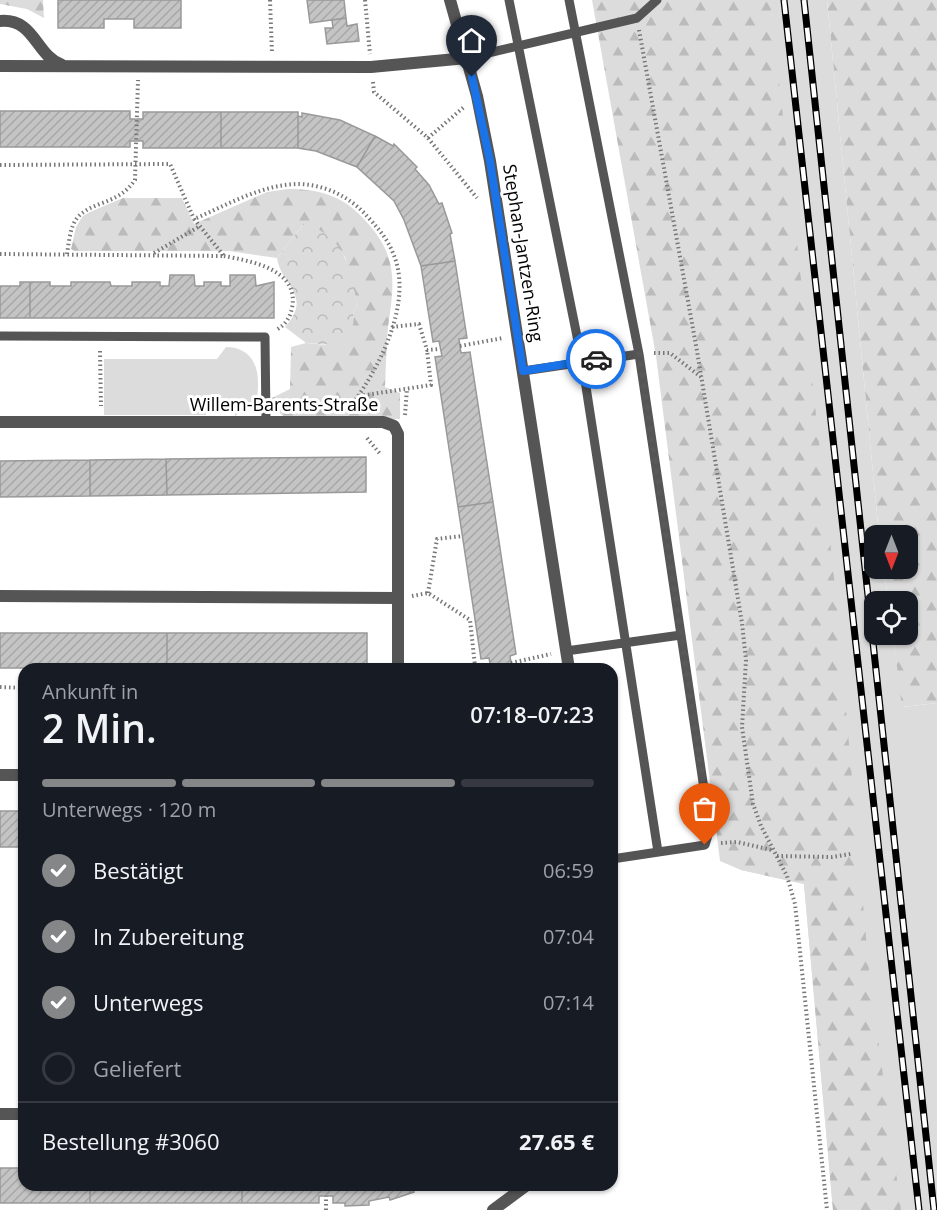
<!DOCTYPE html>
<html lang="de">
<head>
<meta charset="utf-8">
<style>
	:root { --surface:#171b24; --page:#242831; --text:#f1f3f6; --muted:#9ea1a6; --line:#363941; --accent:#858687 }
	body { margin:0; font-family:"Open Sans",sans-serif; background:var(--page); color:var(--text); height:100vh; display:flex; flex-direction:column; font-size:22px; white-space:nowrap }
	* { box-sizing:border-box; margin:0 }
	p { font-size:20px; color:var(--muted) }
	.icon { flex:none; width:33px; height:33px; fill:none; stroke:currentColor; stroke-width:2; stroke-linecap:round; stroke-linejoin:round }
	.map { position:relative; flex:1; overflow:hidden }
	.drawer { position:absolute; left:18px; top:663px; width:600px; height:528px; display:flex; flex-direction:column; background:var(--surface); border-radius:18px; box-shadow:0 2px 4px #0004 }
	.drawer>* { flex:none }
	.needle { width:39px; rotate:180deg }
	.controls { position:absolute; left:864px; top:525px; display:grid; gap:12px }
	.controls a { display:grid; place-items:center; width:54px; height:54px; border-radius:12px; background:var(--surface); box-shadow:0 2px 4px #0004; font-size:30px }
	.pin { position:absolute; display:grid; place-items:center; width:51px; height:51px; color:#fff; margin:-62px -26px; border-radius:50% 50% 50% 0; rotate:-45deg; box-shadow:0 0 6px #0007 }
	.pin .icon { rotate:45deg }
	.courier { position:absolute; display:grid; place-items:center; width:60px; height:60px; margin:-30px; border:4px solid #1a73e8; border-radius:50%; background:#fff; color:#222; box-shadow:0 2px 8px #0007 }
	.summary em { font-style:normal; font-weight:600 }
	.summary div { display:flex; flex-direction:column-reverse }
	.summary { display:flex; align-items:center; justify-content:space-between; height:102px; padding:0 24px }
	h1 { font-size:39px; font-weight:600; line-height:45px }
	.bar { display:grid; grid-template-columns:repeat(4,1fr); gap:9px 6px; align-content:center; height:72px; padding:0 24px }
	.bar i { height:8px; border-radius:4px; background:var(--line) }
	.bar .selected { background:var(--accent) }
	.bar p { grid-column:span 4 }
	.line { display:flex; align-items:center; gap:15px; padding:0 24px; border-top:2px solid var(--line) }
	.line div { flex:1 }
	ol { padding:0 24px; list-style:none }
	li { display:flex; align-items:center; gap:18px; height:66px }
	li p { margin-inline-start:auto }
	li .icon { padding:6px; border-radius:50%; background:var(--accent); color:#fff; stroke-width:4 }
	li:last-child { color:var(--muted) }
	li i { width:33px; height:33px; border:3px solid var(--line); border-radius:50% }
	.map>svg:first-child { display:block }
	.green { fill:#dcdcdc }
	.forest { fill:url(#forest-firs) }
	.park { fill:url(#park-crowns) }
	.building { fill:url(#building-hatch); stroke:#999; stroke-width:1.5 }
	.lines { fill:none; stroke-linecap:round; stroke-linejoin:round }
	.path { stroke:#777; stroke-width:4; stroke-dasharray:1.5 3; stroke-linecap:butt }
	.service { stroke:#555; stroke-width:9 }
	.minor { stroke:#555; stroke-width:12 }
	.rail-casing { stroke:#000; stroke-width:7 }
	.rail { stroke:#fff; stroke-width:4.5; stroke-dasharray:14; stroke-linecap:butt }
	.done { stroke:#595959; stroke-width:6; stroke-dasharray:0 10.8 }
	.route { stroke:#1a73e8; stroke-width:8 }
	.labels { text-anchor:middle; stroke-width:6; stroke-linejoin:round; paint-order:stroke }
	.street-label { font-size:18px; fill:#000; stroke:#fff }
</style>
</head>
<body>
<div class="map">
<svg width="937" height="1210" viewBox="0 0 937 1210">
	<defs>
		<pattern id="forest-firs" width="22" height="20" patternUnits="userSpaceOnUse" patternTransform="scale(1.5)"><rect width="22" height="20" fill="#dcdcdc"/><path d="M5 1l3.5 6h-7zM16 11l3.5 6h-7z" fill="#bbb"/></pattern>
		<pattern id="park-crowns" width="20" height="18" patternUnits="userSpaceOnUse" patternTransform="scale(1.5)"><rect width="20" height="18" fill="#dcdcdc"/><path d="M2 6a3 3 0 1 1 6 0M12 15a3 3 0 1 1 6 0" fill="none" stroke="#bbb"/></pattern>
		<pattern id="building-hatch" width="6" height="6" patternUnits="userSpaceOnUse" patternTransform="scale(1.5)"><rect width="6" height="6" fill="#c4c4c4"/><path d="M-1 1l2-2M0 6l6-6M5 7l2-2" fill="none" stroke="#a7a7a7"/></pattern>
	</defs>
	<rect width="100%" height="100%" fill="#fff"/>
	<path class="green" d="M611,0H827L879,535L874,536V568L884,569L888,601L874,602V634L893,635L903,707L937,703V1210H833L804,884L741,870Z
		M226,347C259,348 261,377 256,404L235,416V399L207,398L206,415H104V359H217Z"/>
	<path class="forest" d="M0,0H43L44,18L27,9L0,4Z
		M592,0H770L835,586L869,971L901,1210H833L804,884L741,870L720,861L656,356Z
		M827,0H937V703L902,707L893,635L908,634V602L888,601L884,569L908,568V536L879,535Z
		M288,189C318,189 341,195 362,217C398,254 395,280 388,327C386,347 386,367 385,387L400,393V419H286L274,407L272,398L290,389L291,347L306,343L327,345L354,318L353,310L358,306L345,257L304,223L277,258L229,251H74L71,249L76,227L83,216L90,212L123,198H182L194,224L267,192Z"/>
	<path class="park" d="M304,223C347,238 348,266 358,306L353,310C356,327 350,338 334,345L306,343L285,327C314,295 280,284 277,258Z"/>
	<path class="building" d="M58,0H181V28H134V19H104V28H58Z
		M307,0H344L346,18L310,23Z
		M346,18L347,26L357,24L359,41L327,44L325,28H333L332,20Z
		M0,111H130V119H143V112H221V148H143V141H130V147H0Z
		M221,112H298V148H221Z
		M302,113L340,120L375,136L357,167L316,151L298,148V116L302,117Z
		M375,136L393,146L394,144L417,167L415,169L429,185L439,204L442,203L452,233L450,234L455,261L421,266L404,220L394,201L357,167Z
		M455,261L467,338L459,339L461,353L470,352L493,502L458,507L435,357L442,356L439,341L433,342L421,266Z
		M170,275H194L195,286H204V282H221V286H230V275H255L256,286L274,282V318H30V282H50V286H71V282H110L111,286H132V282H160V286H169Z
		M20,282H30V318H0V286H20Z
		M366,457V492L167,495L166,459Z
		M166,459L167,495L90,496V460Z
		M90,460V496L0,497V461Z
		M493,502L516,654L510,656L512,669H491L489,658L481,659L458,507Z
		M0,633H167V668H0Z
		M167,633H367V668H167Z
		M0,811H24V847H0Z
		M0,1168H24V1185H90V1203H0Z
		M90,1185H242V1203H90Z
		M242,1185H422L412,1189L414,1192L390,1200L389,1197L369,1201V1205L345,1206V1203H333V1196H319V1203H242Z"/>
	<g class="lines">
		<path class="path" d="M270,0L272,53
			M365,0L370,54
			M639,30L697,351L742,623L746,660L742,727L753,804L761,826L787,876L795,904L827,1210
			M373,82L374,92L428,138L477,198
			M428,138L464,107
			M0,165L170,164L194,219
			M154,253L200,226
			M0,254L224,256L194,219C227,205 261,185 297,184C323,184 349,196 366,215C377,227 387,238 393,253C414,301 380,367 351,406
			M67,254C69,242 70,227 77,218C91,201 118,205 135,180L138,80
			M224,256C250,261 300,269 292,308C290,318 285,325 276,330
			M392,327L419,324L427,350L440,349
			M460,346L503,338
			M100,351L101,406
			M654,353H670L701,377
			M359,396L431,385L427,350
			M405,415L407,388
			M367,438L381,455
			M428,593L437,539L462,536
			M412,596L428,593L470,620L475,666
			M511,663L551,654
			M471,669L490,666
			M0,687L24,688
			M721,843L737,842L772,850
			M777,856L832,857L851,854
			M326,1210V1196"/>
		<path class="service" d="M509,0L582,361L658,852
			M569,0L639,354L710,829L705,845L612,859
			M467,58L637,18L657,0
			M0,336L265,337L266,422
			M523,371L639,354
			M566,651L681,635"/>
		<path class="minor" d="M450,0L477,96L490,161L569,669
			M0,21C35,18 35,55 62,65
			M0,66L371,67L467,58
			M0,422H383L394,426L398,434V669
			M0,596L398,598
			M0,775H24
			M612,973V1004
			M0,1114H24
			M493,1210L527,1185"/>
		<g class="rail-casing">
			<path id="rail" d="M784,0L919,1210
				M804,0L934,1210"/>
		</g>
		<use href="#rail" class="rail"/>
	</g>
	<g class="lines">
		<path class="done" d="M596,359L639,354L710,829L705,845"/>
		<path class="route" d="M472,77L490,161L523,371L596,359"/>
	</g>
	<g class="labels">
		<g class="street-label">
			<text transform="translate(523 253) rotate(81)" y="6">Stephan-Jantzen-Ring</text>
			<text x="284" y="411">Willem-Barents-Straße</text>
		</g>
	</g>
</svg>
<div class="controls">
<a><svg class="needle" viewBox="-14 -14 28 28"><path d="M0-13l5 13h-10z" fill="#e53935"/><path d="M0 13l5-13h-10z" fill="#9ea1a6"/></svg></a>
<a><svg class="icon" aria-label="locate" viewBox="0 0 24 24"><circle cx="12" cy="12" r="6"/><path d="M12 2v4M12 18v4M2 12h4M18 12h4"/></svg></a>
</div>
<div class="pin" style="left:705px;top:845px;background:#ea580c"><svg class="icon" aria-label="bag" viewBox="0 0 24 24"><path d="M5 8h14l-1 12H6zM9 8a3 3 0 0 1 6 0"/></svg></div>
<div class="pin" style="left:472px;top:77px;background:#1f2937"><svg class="icon" aria-label="home" viewBox="0 0 24 24"><path d="M3 11l9-7 9 7M6 9v11h12V9"/></svg></div>
<div class="courier" style="left:596px;top:359px"><svg class="icon" aria-label="car" viewBox="0 0 24 24"><path d="M5 17H2v-5l4-1 3-4h7l3 4 3 1v5h-3M9 17h6M6 11h13"/><circle cx="7" cy="17" r="2"/><circle cx="17" cy="17" r="2"/></svg></div>
<section class="drawer">
<div class="summary"><div><h1>2 Min.</h1><p>Ankunft in</p></div><em>07:18–07:23</em></div>
<div class="bar"><i class="selected"></i><i class="selected"></i><i class="selected"></i><i></i><p>Unterwegs · 120 m</p></div>
<ol>
<li><svg class="icon" aria-label="check" viewBox="0 0 24 24"><path d="M5 12l5 5 9-10"/></svg>Bestätigt<p>06:59</p></li>
<li><svg class="icon" aria-label="check" viewBox="0 0 24 24"><path d="M5 12l5 5 9-10"/></svg>In Zubereitung<p>07:04</p></li>
<li><svg class="icon" aria-label="check" viewBox="0 0 24 24"><path d="M5 12l5 5 9-10"/></svg>Unterwegs<p>07:14</p></li>
<li><i></i>Geliefert</li>
</ol>
<div class="line" style="height:78px"><div>Bestellung #3060</div><b>27.65 €</b></div>
</section>
</div>
</body>
</html>
